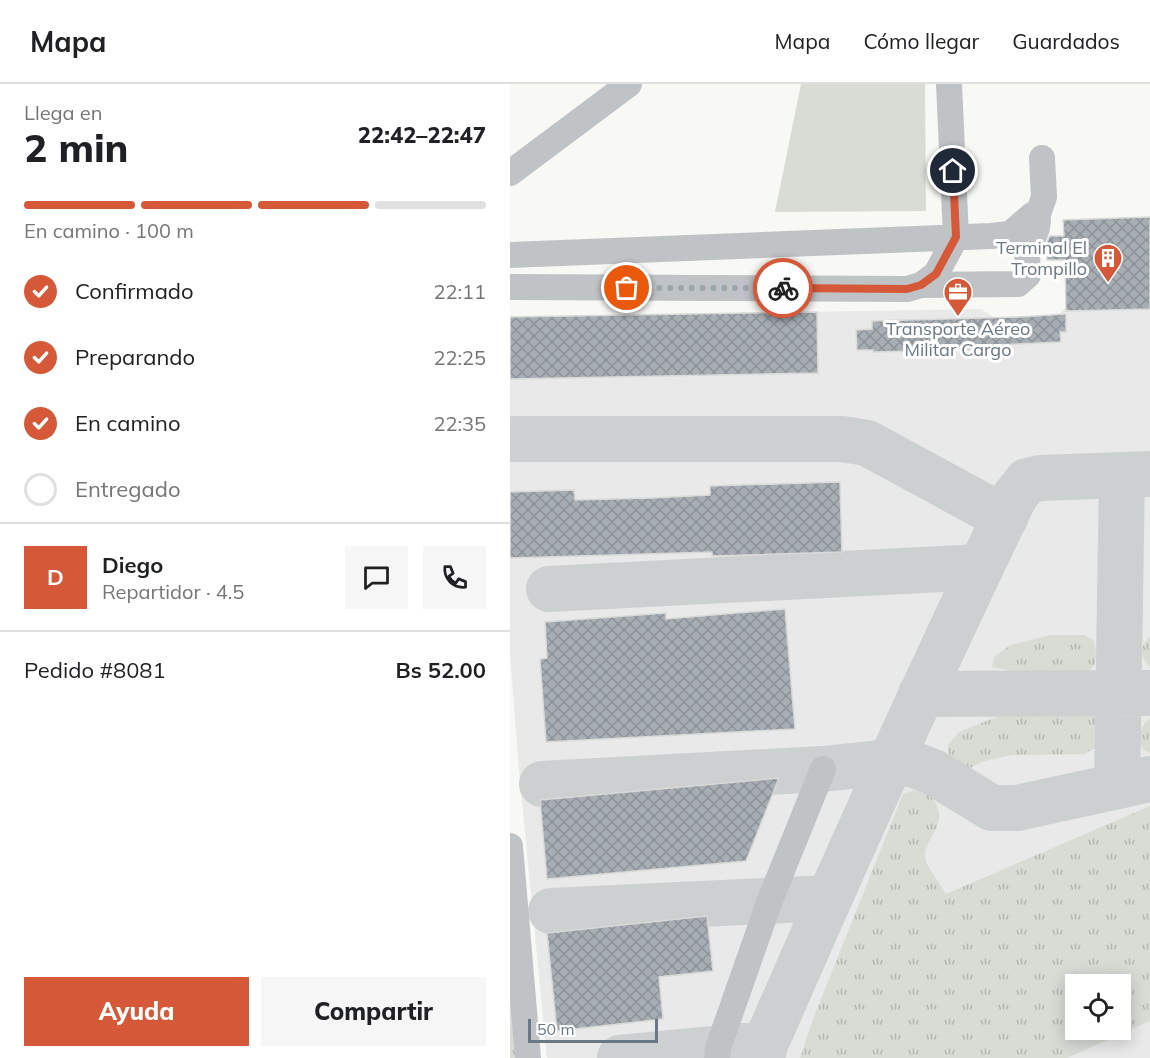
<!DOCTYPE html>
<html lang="es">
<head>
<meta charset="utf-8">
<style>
	:root { --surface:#fff; --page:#f6f6f6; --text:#202124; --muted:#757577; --line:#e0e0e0; --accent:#d55938 }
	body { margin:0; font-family:Mulish,sans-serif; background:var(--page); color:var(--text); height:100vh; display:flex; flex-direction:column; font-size:22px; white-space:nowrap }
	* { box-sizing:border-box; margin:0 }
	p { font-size:20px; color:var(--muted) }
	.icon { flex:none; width:33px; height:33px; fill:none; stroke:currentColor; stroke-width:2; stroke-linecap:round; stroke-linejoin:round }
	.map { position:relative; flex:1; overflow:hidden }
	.sheet { display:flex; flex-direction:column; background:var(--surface); width:510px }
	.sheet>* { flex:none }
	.fabs { position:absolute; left:555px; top:890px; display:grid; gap:12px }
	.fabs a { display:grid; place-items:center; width:66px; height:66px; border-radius:0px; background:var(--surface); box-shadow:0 3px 15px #0003; font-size:30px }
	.scale { position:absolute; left:18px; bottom:15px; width:130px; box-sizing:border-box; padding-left:6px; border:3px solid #697884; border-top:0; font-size:16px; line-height:21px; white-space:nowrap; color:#697884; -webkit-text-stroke:4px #fff; paint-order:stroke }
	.pin { position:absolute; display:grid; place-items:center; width:51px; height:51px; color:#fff; margin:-26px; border:3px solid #fff; border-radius:50%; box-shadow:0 2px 6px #0007 }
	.courier { position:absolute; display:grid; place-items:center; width:60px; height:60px; margin:-30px; border:4px solid #d55938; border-radius:50%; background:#fff; color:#222; box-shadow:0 2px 8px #0007 }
	.headline em { font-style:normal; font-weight:800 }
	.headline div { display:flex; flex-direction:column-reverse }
	.headline { display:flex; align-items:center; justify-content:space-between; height:102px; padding:0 24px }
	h1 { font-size:39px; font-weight:800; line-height:45px }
	.bar { display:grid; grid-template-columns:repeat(4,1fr); gap:9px 6px; align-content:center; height:72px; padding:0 24px }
	.bar i { height:8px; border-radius:4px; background:var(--line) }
	.bar .current { background:var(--accent) }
	.bar p { grid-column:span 4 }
	.line { display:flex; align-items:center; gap:15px; padding:0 24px; border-top:2px solid var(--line) }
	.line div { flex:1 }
	.round { display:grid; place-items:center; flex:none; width:63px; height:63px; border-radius:0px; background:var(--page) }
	ol { padding:0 24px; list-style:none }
	li { display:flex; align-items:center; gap:18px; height:66px }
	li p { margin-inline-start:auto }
	li .icon { padding:6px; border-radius:50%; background:var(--accent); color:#fff; stroke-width:4 }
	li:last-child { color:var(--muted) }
	li i { width:33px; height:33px; border:3px solid var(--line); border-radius:50% }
	.cta { display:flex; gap:12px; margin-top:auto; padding:12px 24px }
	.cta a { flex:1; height:69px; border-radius:0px; background:var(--accent); color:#fff; font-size:24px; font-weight:800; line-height:69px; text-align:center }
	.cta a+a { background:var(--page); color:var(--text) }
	header { display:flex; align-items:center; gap:36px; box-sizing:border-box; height:84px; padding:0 30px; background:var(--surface); border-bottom:2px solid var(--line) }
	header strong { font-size:28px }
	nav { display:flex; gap:33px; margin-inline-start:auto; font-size:21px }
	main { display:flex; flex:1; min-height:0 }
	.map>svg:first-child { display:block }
	.built { fill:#e8e9e8; fill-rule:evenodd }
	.grass { fill:url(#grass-tufts); fill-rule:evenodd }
	.pitch { fill:#d8dcd5 }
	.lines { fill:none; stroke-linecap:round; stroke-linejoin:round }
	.taxiway { stroke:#ccd0d0; stroke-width:46 }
	.building { fill:url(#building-cross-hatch); stroke:#d9d9d7; stroke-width:1.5 }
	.minor { stroke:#bfc3c6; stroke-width:26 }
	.done { stroke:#9ba5ac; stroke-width:6; stroke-dasharray:0 10.8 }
	.route { stroke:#d55938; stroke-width:8 }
	.labels { text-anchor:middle; stroke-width:6; stroke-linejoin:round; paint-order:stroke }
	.poi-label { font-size:18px; fill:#697884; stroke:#fff; text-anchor:end }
</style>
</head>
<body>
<header>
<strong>Mapa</strong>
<nav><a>Mapa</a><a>Cómo llegar</a><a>Guardados</a></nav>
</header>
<main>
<section class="sheet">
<div class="headline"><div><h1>2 min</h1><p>Llega en</p></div><em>22:42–22:47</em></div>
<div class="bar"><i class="current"></i><i class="current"></i><i class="current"></i><i></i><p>En camino · 100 m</p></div>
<ol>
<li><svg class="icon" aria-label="check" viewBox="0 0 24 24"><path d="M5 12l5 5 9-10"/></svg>Confirmado<p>22:11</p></li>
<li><svg class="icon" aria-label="check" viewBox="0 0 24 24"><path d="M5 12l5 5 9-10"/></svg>Preparando<p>22:25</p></li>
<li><svg class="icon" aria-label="check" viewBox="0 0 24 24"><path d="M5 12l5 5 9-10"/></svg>En camino<p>22:35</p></li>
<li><i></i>Entregado</li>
</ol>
<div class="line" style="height:108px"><b class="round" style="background:var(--accent);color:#fff">D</b><div><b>Diego</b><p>Repartidor · 4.5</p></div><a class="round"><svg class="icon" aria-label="chat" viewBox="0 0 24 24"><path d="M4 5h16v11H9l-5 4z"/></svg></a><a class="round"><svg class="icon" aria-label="phone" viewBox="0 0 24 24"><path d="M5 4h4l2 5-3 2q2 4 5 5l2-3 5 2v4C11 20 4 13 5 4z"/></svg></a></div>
<div class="line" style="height:78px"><div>Pedido #8081</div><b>Bs 52.00</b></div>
<div class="cta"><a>Ayuda</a><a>Compartir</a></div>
</section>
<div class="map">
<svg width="640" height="974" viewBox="0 0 640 974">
	<defs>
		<pattern id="grass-tufts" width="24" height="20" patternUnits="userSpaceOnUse" patternTransform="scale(1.5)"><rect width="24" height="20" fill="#d8dcd5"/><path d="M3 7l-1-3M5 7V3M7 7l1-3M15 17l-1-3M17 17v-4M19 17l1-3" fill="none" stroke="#b3b7b2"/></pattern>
		<pattern id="building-cross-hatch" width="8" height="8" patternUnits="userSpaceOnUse" patternTransform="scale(1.5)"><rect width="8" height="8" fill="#a7aeb4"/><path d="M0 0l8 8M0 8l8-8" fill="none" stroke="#8c9298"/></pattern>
	</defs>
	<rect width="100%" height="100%" fill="#f8f8f5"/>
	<path class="built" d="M640,133V974H37L9,687L0,569V233L471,225L485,234L549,231L556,223L555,176H537L536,153L554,152L553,136ZM566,900H610V945H566Z"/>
	<path class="grass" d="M540,551H574L583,556L586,567L585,581L577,589L561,595L516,594L508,588L482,583L485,572L501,561Z
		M640,552V583C630,572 629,564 640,552Z
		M585,627L594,648L592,659L575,670L502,671L474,677L456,686C441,679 439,677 438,661L449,648L486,633L520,628Z
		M640,634V669C621,661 628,645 640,634Z
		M404,706C414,708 421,710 426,720C438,743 410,757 416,778C419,785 432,803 436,810L640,722V937L557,974H290L303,935L393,710ZM566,900H610V945H566Z
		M0,900L7,974H0Z"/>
	<path class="pitch" d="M291,0H415L416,127L265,128Z"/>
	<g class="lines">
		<path class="taxiway" d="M4,355H332L357,359L495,434
			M39,505L471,483
			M411,610L639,609
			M32,700L313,685L379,678L402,680L423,688L482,724H507L640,695
			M607,702L612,391
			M41,827L319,814
			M110,974L255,960
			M252,974L255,960L262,945C340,766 420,588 505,412L517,397L531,394L640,390"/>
	</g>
	<path class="building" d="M640,133V225L556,227L555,176H537L536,160L540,152H554L553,136Z
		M307,228L308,289L0,295V233Z
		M556,230V248H550L551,258L486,261V265L363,268V266H347L346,246L362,245V237L510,233Z
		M330,398L332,468L202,472V468L0,474V408L64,406L65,416L142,414L200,411V402Z
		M275,525L285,645L36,658L30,575L37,574L35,538L156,529V535Z
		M269,694L236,777L37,795L30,716Z
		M197,832L203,887L149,893L153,935L47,947L37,849Z"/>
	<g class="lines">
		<path class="minor" d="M439,0L446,153
			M0,89L119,0
			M0,171L481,152L500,150L522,131L527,133
			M411,201L508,200L518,191L517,168L527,144L528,137L527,133L534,113L532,74
			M0,203L397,205L411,201L426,190L446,153
			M0,762L18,974
			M207,974L208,964L260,816L313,685"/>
	</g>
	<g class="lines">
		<path class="done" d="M117,204H273"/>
		<path class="route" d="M273,204L397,205L411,201L426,190L446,153L443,87"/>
	</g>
	<defs>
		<g id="building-pin" transform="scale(1.5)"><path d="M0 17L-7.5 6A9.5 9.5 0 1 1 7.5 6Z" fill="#d55938" stroke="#fff"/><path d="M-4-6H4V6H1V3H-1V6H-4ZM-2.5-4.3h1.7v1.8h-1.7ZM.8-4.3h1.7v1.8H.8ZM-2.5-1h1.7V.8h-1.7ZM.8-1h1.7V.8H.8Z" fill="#fff"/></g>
		<g id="office-pin" transform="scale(1.5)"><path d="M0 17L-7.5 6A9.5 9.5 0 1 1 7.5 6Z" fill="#d55938" stroke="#fff"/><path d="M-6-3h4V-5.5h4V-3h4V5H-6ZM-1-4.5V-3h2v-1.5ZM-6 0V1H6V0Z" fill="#fff"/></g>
	</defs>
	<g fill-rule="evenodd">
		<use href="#building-pin" x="598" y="174"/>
		<use href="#office-pin" x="448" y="208"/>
	</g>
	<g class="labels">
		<g class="poi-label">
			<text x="577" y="170">Terminal El<tspan x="577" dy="21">Trompillo</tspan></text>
			<text x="448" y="251" text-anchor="middle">Transporte Aéreo<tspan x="448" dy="21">Militar Cargo</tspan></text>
		</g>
	</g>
</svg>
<div class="fabs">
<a><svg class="icon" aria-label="locate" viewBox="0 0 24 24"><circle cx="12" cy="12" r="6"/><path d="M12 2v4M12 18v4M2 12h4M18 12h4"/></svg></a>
</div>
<div class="scale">50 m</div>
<div class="pin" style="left:117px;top:204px;background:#ea580c"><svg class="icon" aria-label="bag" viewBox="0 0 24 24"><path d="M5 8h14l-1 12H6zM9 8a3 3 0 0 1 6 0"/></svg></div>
<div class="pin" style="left:443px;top:87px;background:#1f2937"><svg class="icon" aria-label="home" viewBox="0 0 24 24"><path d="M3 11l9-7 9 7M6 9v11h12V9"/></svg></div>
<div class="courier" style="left:273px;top:204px"><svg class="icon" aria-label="bike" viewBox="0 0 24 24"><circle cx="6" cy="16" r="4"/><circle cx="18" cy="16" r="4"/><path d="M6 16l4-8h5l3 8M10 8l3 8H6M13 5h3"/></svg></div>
</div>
</main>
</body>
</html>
